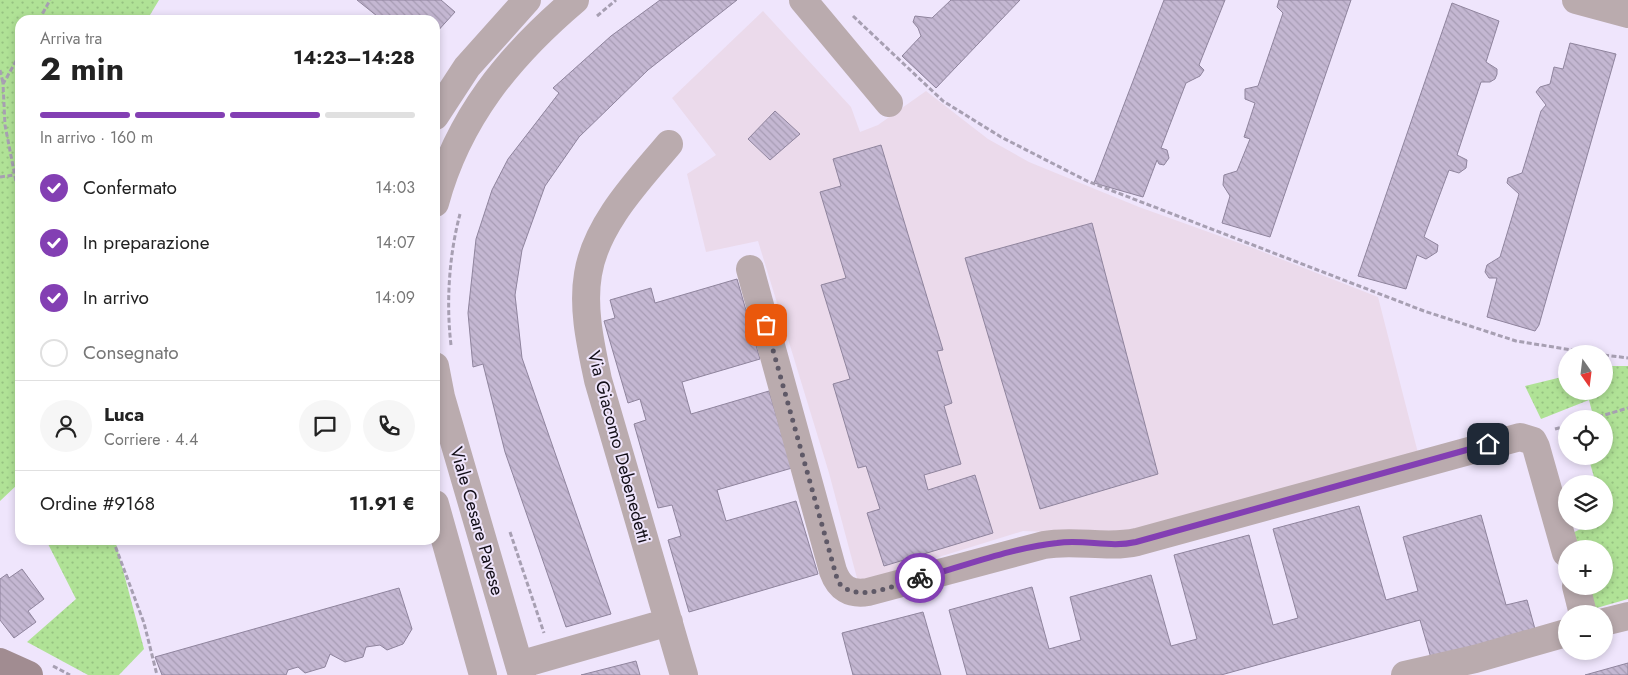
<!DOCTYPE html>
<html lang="it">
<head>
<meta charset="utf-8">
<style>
	:root { --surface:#fff; --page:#f6f6f6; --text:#222; --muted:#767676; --line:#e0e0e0; --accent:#833fb3 }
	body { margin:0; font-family:Jost,sans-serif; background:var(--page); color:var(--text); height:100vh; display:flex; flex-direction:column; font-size:19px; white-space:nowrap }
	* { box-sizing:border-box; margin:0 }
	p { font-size:16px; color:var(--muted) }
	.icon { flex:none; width:28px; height:28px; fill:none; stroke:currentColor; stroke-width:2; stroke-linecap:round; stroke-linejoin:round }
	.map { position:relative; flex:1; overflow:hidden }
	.panel { position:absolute; left:15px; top:15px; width:425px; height:530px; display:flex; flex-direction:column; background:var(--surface); border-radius:15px; box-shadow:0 2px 8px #0003 }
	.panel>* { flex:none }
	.needle { width:32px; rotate:166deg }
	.buttons { position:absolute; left:1558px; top:345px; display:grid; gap:10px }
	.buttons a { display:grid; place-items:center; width:55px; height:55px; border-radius:50%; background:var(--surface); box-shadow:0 2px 8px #0003; font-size:25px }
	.pin { position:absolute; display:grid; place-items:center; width:42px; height:42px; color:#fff; margin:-21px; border-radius:10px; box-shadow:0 2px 8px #0006 }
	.courier { position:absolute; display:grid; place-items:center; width:50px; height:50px; margin:-25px; border:4px solid #833fb3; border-radius:50%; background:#fff; color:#222; box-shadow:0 1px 6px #0007 }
	.head em { font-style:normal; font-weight:700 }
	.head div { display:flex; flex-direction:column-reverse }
	.head { display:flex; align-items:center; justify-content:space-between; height:85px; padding:0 25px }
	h1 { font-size:32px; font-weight:700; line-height:38px }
	.bar { display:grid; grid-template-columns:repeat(4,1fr); gap:8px 5px; align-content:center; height:60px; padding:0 25px }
	.bar i { height:6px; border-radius:4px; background:var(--line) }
	.bar .active { background:var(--accent) }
	.bar p { grid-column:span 4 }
	.line { display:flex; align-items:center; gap:12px; padding:0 25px; border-top:1px solid var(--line) }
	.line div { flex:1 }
	.round { display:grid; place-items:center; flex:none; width:52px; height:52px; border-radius:26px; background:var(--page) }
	ol { padding:0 25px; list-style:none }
	li { display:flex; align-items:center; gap:15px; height:55px }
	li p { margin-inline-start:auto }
	li .icon { padding:5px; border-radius:50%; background:var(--accent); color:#fff; stroke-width:4 }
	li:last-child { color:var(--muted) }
	li i { width:28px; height:28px; border:2px solid var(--line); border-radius:50% }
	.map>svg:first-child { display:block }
	.education { fill:#ebdaeb }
	.park { fill:url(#park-dots) }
	.building { fill:url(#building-back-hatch); stroke:#8f849d }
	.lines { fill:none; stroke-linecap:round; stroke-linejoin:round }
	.path { stroke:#a79fb2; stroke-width:3; stroke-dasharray:5 2.5; stroke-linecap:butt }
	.minor { stroke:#baabae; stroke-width:28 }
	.secondary { stroke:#a18c91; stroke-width:28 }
	.done { stroke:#5f5967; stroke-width:5; stroke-dasharray:0 9 }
	.route { stroke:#833fb3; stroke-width:6 }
	.labels { text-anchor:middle; stroke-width:4; stroke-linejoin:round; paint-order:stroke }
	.street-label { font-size:18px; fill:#120e17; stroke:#efe5fc }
</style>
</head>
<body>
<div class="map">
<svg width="1628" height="675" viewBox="0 0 1628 675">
	<defs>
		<pattern id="park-dots" width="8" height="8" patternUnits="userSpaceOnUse" patternTransform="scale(1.25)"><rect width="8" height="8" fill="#b0e296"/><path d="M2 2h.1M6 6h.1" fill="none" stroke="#96c181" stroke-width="1.8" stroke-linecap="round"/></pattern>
		<pattern id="building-back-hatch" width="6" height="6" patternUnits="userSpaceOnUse" patternTransform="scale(1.25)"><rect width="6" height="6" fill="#c4b7d2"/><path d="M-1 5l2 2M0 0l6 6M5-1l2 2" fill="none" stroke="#a79cb4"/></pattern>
	</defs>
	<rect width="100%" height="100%" fill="#efe5fc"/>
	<path class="education" d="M763,11L851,107L860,132L878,125L926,91L988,139L1029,162L1139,207L1253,248L1378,297L1418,453L1124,535L1023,531L858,582L829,473L758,241L706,252L687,174L716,155L672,98Z"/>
	<path class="park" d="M0,0H159L147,20H20V488L18,484L0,501Z
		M1609,366H1628V599L1593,609L1586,586H1604V549H1574L1570,534L1598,521H1604L1606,518L1604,484H1596L1588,456H1604V419H1594L1589,400L1541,419L1525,386L1566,376V391H1604V367Z
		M46,540H115L144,649L119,675H88L27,642L76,599Z"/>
	<path class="building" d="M357,0H441L455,12L435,34V20H382Z
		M660,0H737L648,70L579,137L545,186L522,250L515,295L522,358L611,614L566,627L505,452L483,364L473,367L468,313L476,239L492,190L508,159L559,93L553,88L611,36Z
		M951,0H1020L936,88L902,56L921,36L918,28L913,22L915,16L932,18Z
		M1164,0H1225L1199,65L1204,70L1200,76L1186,83L1161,148L1167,150L1169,158L1164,165L1159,164L1157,160L1143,197L1094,183Z
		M1279,0H1351L1270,237L1222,223L1230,196L1223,185L1224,175L1237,171L1250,139L1244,137L1255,103L1245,99V89L1258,86L1283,13L1277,7Z
		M1452,3L1499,21L1486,62L1497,69V74L1495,79L1490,82H1481L1457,155L1467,160L1466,168L1459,173L1449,170L1424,237L1438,245L1437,252L1426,259L1417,255L1406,289L1358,276Z
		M1570,43L1616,54L1539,325L1535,331L1487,317L1497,278H1489L1485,272L1487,265L1500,257L1519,194L1507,183L1508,178L1522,173L1541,111L1546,105L1536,92L1540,87L1550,84L1554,67L1563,69Z
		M775,111L800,134L770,160L748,139Z
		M881,145L943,350L937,351L952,403L944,406L961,464L924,475L928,490L975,475L993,533L884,566L867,513L880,509L866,466L858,468L833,384L850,379L821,285L846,278L820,192L841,186L833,159Z
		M1092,223L1158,474L1040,509L965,258Z
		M737,279L760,359L682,382L691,414L769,391L792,468L717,490L726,521L796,501L818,574L689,612L668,540L681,536L672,505L658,508L634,424L646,420L640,399L628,403L604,321L615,318L610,300L651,288L655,303Z
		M1359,506L1386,600L1418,591L1403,537L1481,515L1506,605L1527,600L1535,629L1431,658L1420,620L1221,675H967L949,610L1032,587L1049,649L1081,640L1070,597L1151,575L1171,646L1197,639L1174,555L1249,535L1273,625L1298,618L1273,529Z
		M22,569L44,599L28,611L36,622L14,638L0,620V579L7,574L9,578Z
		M399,588L412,629L403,644L387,650L380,645L366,647L363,657L345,662L330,654L325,667L305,673L298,667L288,670L286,675H162L155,657Z
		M923,612L941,675H853L842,633Z
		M636,661L640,675H581Z
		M1628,663V675H1585Z"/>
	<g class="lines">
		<path class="path" d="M597,16L616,0
			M853,16L943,101L1001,137L1087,181L1424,311L1516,341L1597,354
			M39,20L50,0
			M20,54L3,84L5,125L20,202
			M0,70L3,83
			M0,177L15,175
			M451,345C446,303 449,255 460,214
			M1604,355L1628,358
			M1591,419L1628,408
			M1555,429L1566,426
			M510,532L544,633
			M113,540L144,623L157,675
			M53,666L70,675"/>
		<path class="minor" d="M803,0L889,103
			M1576,0L1628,14
			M435,116L467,67L527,0
			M669,144C638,181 596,224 588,274C582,309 591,346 598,380L684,675
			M435,203C458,118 509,56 575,0
			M750,269L833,571C839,588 850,595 868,592L1044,545C1075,539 1106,549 1137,542L1520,437L1533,441L1536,447L1566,553
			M435,366L441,397L522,675
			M435,504L483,675
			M1576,586L1583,614
			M1604,622L1628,616
			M519,665L669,622
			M1405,675L1475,659L1566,633"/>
		<path class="secondary" d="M0,662L29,675"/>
	</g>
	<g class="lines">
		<path class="done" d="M766,325L838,582C857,605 896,584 920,578"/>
		<path class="route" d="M920,578C965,566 1011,548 1057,543C1084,539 1110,548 1136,542L1488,444"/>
	</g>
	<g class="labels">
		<g class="street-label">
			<text transform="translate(619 447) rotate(75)" y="6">Via Giacomo Debenedetti</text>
			<text transform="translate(477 521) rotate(74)" y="6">Viale Cesare Pavese</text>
		</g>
	</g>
</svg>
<div class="buttons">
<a><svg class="needle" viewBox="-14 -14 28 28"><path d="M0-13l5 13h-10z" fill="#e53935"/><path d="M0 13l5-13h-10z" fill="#767676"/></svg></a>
<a><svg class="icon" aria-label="locate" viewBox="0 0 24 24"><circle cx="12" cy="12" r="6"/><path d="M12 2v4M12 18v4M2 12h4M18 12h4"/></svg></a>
<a><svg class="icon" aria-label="layers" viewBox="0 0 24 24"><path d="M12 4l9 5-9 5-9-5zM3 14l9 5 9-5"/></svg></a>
<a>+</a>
<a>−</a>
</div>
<div class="pin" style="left:766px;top:325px;background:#ea580c"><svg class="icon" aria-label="bag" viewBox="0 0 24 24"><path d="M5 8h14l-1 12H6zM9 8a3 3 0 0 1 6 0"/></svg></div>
<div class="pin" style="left:1488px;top:444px;background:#1f2937"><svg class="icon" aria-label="home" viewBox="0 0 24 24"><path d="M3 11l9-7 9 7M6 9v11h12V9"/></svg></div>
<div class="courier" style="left:920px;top:578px"><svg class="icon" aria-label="bike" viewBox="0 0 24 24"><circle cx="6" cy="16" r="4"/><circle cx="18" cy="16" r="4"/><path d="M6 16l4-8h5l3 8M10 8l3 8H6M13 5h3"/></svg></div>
<section class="panel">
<div class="head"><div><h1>2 min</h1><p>Arriva tra</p></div><em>14:23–14:28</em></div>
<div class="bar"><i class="active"></i><i class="active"></i><i class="active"></i><i></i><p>In arrivo · 160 m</p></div>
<ol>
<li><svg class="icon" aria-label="check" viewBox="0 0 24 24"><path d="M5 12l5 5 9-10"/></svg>Confermato<p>14:03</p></li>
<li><svg class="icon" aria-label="check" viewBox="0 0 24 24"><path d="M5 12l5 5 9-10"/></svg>In preparazione<p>14:07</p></li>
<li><svg class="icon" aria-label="check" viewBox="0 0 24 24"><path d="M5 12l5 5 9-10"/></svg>In arrivo<p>14:09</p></li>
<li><i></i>Consegnato</li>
</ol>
<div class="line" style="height:90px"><a class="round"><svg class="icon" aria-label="person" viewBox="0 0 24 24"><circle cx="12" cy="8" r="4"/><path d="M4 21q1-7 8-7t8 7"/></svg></a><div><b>Luca</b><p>Corriere · 4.4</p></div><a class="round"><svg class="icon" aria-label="chat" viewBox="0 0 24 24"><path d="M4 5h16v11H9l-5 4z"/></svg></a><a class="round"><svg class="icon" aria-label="phone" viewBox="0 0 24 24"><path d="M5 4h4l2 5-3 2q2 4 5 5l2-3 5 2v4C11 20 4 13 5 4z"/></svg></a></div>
<div class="line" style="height:65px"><div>Ordine #9168</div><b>11.91 €</b></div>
</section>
</div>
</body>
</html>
